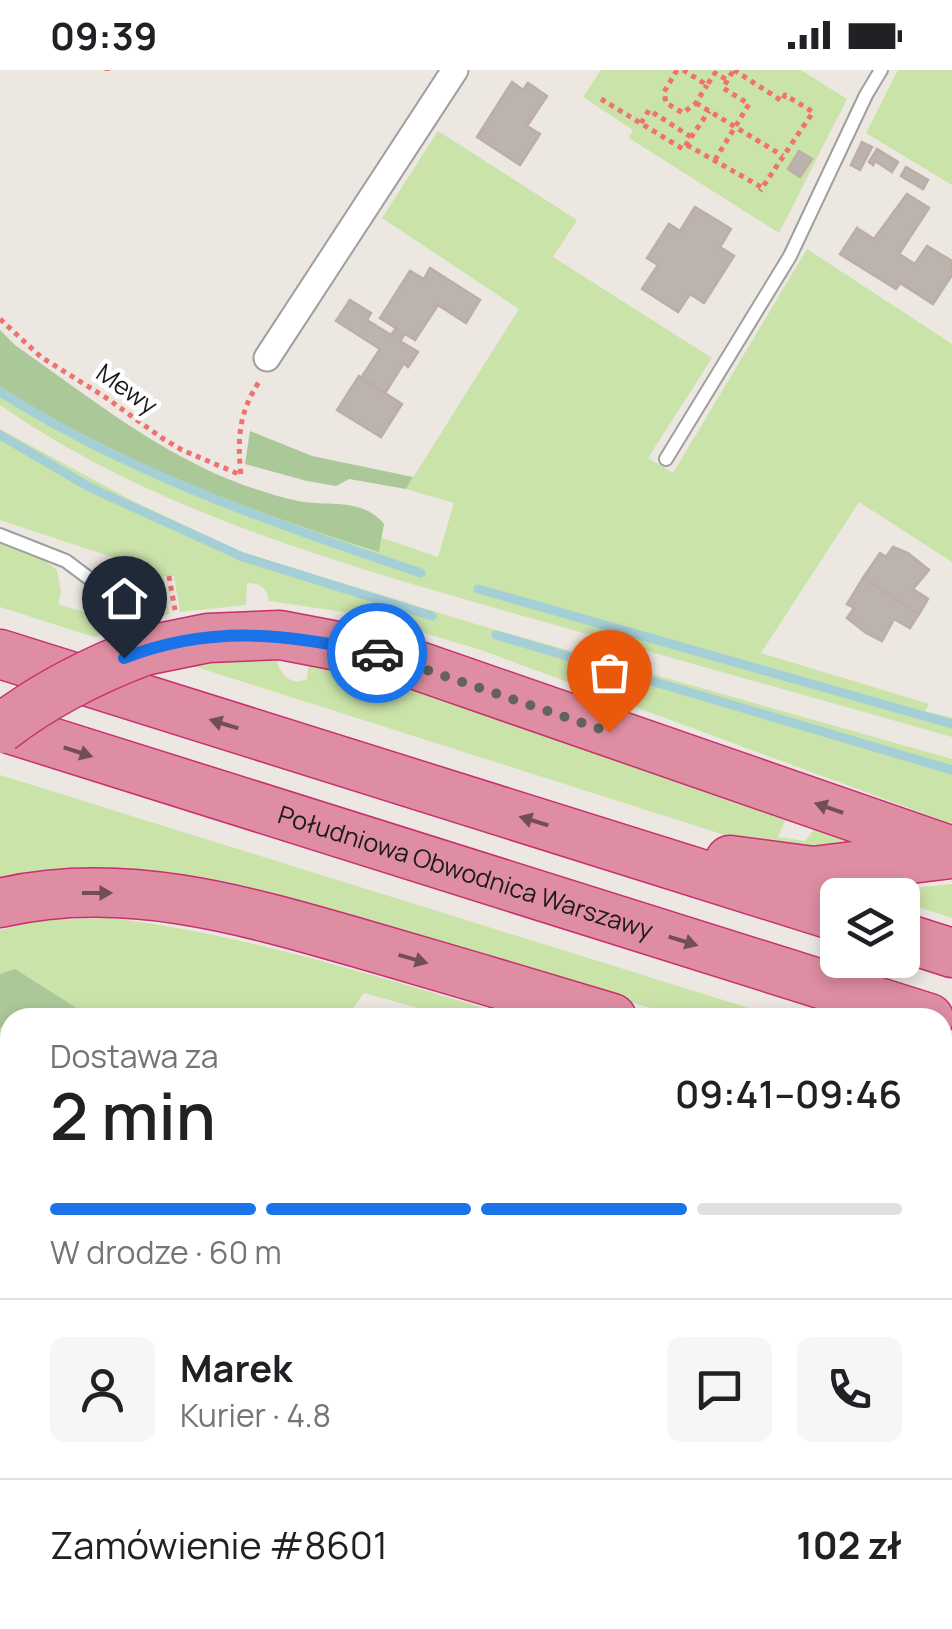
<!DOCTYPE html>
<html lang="pl">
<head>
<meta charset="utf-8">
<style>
	:root { --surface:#fff; --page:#f6f6f6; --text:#202124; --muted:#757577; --line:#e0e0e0; --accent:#1a73e8 }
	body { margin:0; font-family:Manrope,sans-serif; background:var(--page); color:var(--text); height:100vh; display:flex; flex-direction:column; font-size:38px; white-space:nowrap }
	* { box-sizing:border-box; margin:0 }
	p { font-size:32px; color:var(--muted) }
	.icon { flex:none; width:55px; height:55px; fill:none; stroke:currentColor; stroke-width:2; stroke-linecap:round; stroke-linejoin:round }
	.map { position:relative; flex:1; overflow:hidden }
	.side { position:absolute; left:0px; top:938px; width:952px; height:622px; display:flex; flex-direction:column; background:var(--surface); border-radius:30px 30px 0 0; box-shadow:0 5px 15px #0003 }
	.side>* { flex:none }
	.buttons { position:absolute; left:820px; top:808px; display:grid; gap:20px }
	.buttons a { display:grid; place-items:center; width:100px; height:100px; border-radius:15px; background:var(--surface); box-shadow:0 5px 15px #0003; font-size:50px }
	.pin { position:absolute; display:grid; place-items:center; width:85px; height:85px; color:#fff; margin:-102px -42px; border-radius:50% 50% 50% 0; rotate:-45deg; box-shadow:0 0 10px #0007 }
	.pin .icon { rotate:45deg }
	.courier { position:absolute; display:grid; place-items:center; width:100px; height:100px; margin:-50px; border:8px solid #1a73e8; border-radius:50%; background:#fff; color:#222; box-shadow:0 2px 12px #0007 }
	.overview em { font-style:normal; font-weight:600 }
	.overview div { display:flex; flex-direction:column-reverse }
	.overview { display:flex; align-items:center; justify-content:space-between; height:170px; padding:0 50px }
	h1 { font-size:65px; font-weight:600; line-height:75px }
	.bar { display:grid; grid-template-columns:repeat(4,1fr); gap:15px 10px; align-content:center; height:120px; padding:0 50px }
	.bar i { height:12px; border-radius:8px; background:var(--line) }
	.bar .selected { background:var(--accent) }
	.bar p { grid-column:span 4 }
	.line { display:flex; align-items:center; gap:25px; padding:0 50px; border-top:2px solid var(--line) }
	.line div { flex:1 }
	.round { display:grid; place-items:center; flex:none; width:105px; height:105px; border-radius:15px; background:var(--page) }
	.status { display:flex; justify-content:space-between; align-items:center; height:70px; padding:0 50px; background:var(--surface); direction:ltr }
	.status svg { height:28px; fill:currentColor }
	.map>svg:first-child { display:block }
	.grass { fill:#cae3a9 }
	.forest { fill:#aac898 }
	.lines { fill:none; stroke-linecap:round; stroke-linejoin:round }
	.stream { stroke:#a4cfd7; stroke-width:9 }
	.building { fill:#bcb3ae; stroke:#bcada5; stroke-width:2.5 }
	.lane-casing { stroke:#9f9f9f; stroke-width:16 }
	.street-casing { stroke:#9f9f9f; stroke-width:29 }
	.highway-casing { stroke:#c82f6f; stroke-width:51 }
	.path { stroke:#ef726f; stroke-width:5; stroke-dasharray:5 5; stroke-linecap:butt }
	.lane { stroke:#fff; stroke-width:12 }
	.street { stroke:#fff; stroke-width:25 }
	.highway { stroke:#df8da2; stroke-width:48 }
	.highway-bridge-casing { stroke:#c82f6f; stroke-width:51; stroke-linecap:butt }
	.highway-bridge { stroke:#df8da2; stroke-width:48 }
	.oneway { fill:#734e58 }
	.done { stroke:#646260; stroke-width:10; stroke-dasharray:0 18 }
	.route { stroke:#1a73e8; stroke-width:12 }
	.labels { text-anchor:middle; stroke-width:9; stroke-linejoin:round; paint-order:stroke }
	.street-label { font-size:25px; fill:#1b1b1b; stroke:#fff }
</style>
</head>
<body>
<div class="status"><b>09:39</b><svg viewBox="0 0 49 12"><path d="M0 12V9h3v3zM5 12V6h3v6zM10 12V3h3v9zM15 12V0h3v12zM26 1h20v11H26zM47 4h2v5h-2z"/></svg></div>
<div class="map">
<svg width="952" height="1559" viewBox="0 0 952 1559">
	<rect width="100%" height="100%" fill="#ece7e1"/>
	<path class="grass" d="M601,0H801L847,29L779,163L629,68L633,60L583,27Z
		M898,0H952V115L866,63Z
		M438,61L577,150L553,187L712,288L648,388L673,403L807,179L952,274V492L859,432L761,583L929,634L925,641L952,648V667C810,627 669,587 527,547C350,497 152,442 0,335V317C118,391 247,441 379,481L382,468L438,487L454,433L406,419L519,239L382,148Z
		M0,359L131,430L239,481L472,553L952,689V754L481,580L364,545L269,531C267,518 260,513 247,513L246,535L180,542L174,506H164L169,544L151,549L142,525L125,535L123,557L94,567L0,537V472L34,483L57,500L61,521L58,534L113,551L133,494L0,450Z
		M276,589C280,604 290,617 307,609L309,593L414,617L787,746L778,767L805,771L817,756L880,778L834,781L731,767L190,595L230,590Z
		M0,705L778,947H682L201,808C133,798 68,792 0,808Z
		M952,814V848L903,832L902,825H884L883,821Z
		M111,848C250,865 382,908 515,947H450L364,923L347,947H91L16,900L0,904V860L43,850Z
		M0,957L10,963V1124L0,1117Z"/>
	<path class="forest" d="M0,260L15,275C88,326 160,385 246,416C262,421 281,428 298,431C328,437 362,427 384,454L379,482C247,441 118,391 0,317Z
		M250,361L312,386L413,407L406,419L349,409L336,416L307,411L245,394Z
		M15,899L91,947L10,948V963L0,957V904Z"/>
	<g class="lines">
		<path class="stream" d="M0,322C130,404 275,454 421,503
			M0,365L91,418L243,487L432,546
			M478,519L952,654
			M496,565L952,700"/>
	</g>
	<path class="building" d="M512,12L523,20L528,13L547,26L527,56L540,64L520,95L477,67Z
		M862,72L872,77L860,100L851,95Z
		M877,79L898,92L892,102L875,91L873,95L869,92Z
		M799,81L812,89L800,107L788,99Z
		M906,97L928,110L923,119L901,106Z
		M907,124L929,138L899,184L915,194L927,176L952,191V205L933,234L900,213L896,219L840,184L857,158L874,169Z
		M695,137L731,159L720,177L734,186L704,233L690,224L678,242L642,219L658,195L647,188L669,154L680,161Z
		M430,198L480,230L466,253L438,235L415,270L380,248L410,201L424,209Z
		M350,230L371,243L367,250L391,265L396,258L405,264L400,271L418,282L408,297L404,293L385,323L361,308L380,279L336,251Z
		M359,306L402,334L381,367L337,340Z
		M893,477L908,483L929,500L913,519L928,529L919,544L863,508L880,483L886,487Z
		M863,508L919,544L910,558L894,549L882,571L866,563L847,548L854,538L847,534Z
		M942,1131L952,1134V1559H204L209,1550H942Z"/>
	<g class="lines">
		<g class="lane-casing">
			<path id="lane" d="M666,389L790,186L866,25L881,0
				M0,465L66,491L98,515
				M942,1118L952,1121
				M0,1524L10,1531
				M40,1550L54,1559"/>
		</g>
		<g class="street-casing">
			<path id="street" d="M267,288L455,0"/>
		</g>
		<g class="highway-casing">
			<g id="highway">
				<path d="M144,581L208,568L280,565L390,586L952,781"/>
				<path d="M0,584L838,847"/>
				<path id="s1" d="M0,656L929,948"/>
				<path d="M730,790L813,801L951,784"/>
				<path d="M0,833C128,803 254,843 376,878C455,901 533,924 612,948"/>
				<path d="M902,867L952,883"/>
				<path d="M942,993L952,999"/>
				<path d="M942,1040L952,1042"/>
			</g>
		</g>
		<path class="path" d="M677,0L664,22L666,33L683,43L696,33L707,15
			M683,0L707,15L715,3L727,10
			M734,0L782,31L785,25L813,42L760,121
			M107,1V0
			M601,29L683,79L709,41
			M696,33L783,86
			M641,53L649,40L691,67
			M687,75L763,118
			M715,90L749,34L723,18L733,1
			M0,249L41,287L105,327L162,368L182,380L241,405C237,369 239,342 259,312
			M169,506L175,540
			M96,942L105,948
			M0,1460L10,1445"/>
		<use href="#lane" class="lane"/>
		<use href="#street" class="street"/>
		<use href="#highway" class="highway"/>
		<g class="highway-bridge-casing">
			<path id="highway-bridge" d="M0,659C44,625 91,601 144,581"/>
		</g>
		<use href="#highway-bridge" class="highway-bridge"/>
	</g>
	<defs><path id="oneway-solid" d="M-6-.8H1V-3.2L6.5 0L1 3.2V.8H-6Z" transform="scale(2.5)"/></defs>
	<g class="oneway">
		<use href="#oneway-solid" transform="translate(224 654) rotate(-163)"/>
		<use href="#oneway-solid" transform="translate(78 682) rotate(18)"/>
		<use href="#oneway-solid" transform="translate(829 738) rotate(-161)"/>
		<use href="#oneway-solid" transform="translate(534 751) rotate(-163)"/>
		<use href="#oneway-solid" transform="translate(97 823)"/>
		<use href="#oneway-solid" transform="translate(683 871) rotate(17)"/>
		<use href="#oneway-solid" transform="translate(413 889) rotate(16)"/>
	</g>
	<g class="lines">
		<path class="done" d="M377,583L609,662"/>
		<path class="route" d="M124,588C212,554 287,564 377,583"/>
	</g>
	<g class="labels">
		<g class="street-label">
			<text transform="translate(127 319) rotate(35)" y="9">Mewy</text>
			<text dy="9" stroke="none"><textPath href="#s1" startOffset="488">Południowa Obwodnica Warszawy</textPath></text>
		</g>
	</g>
</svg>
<div class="buttons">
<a><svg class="icon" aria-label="layers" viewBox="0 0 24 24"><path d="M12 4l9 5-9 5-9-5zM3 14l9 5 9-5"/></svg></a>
</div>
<div class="pin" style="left:609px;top:662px;background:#ea580c"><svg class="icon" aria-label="bag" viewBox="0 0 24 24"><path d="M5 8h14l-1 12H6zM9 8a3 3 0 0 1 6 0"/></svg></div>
<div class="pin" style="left:124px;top:588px;background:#1f2937"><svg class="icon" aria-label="home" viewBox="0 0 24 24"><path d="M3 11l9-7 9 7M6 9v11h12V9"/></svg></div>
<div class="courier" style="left:377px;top:583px"><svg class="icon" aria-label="car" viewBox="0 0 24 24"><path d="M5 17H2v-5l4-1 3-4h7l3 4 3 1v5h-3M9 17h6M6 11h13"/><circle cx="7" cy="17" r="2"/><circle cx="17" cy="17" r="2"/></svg></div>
<section class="side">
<div class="overview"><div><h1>2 min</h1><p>Dostawa za</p></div><em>09:41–09:46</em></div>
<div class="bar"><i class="selected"></i><i class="selected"></i><i class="selected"></i><i></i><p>W drodze · 60 m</p></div>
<div class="line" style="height:180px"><a class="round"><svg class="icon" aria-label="person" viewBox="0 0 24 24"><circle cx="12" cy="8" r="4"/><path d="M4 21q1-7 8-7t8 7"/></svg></a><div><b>Marek</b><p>Kurier · 4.8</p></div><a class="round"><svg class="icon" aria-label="chat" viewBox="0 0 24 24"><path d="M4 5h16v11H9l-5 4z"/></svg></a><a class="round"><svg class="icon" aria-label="phone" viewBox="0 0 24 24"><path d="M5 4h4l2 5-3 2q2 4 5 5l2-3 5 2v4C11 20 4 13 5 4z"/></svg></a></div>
<div class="line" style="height:130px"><div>Zamówienie #8601</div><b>102 zł</b></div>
</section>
</div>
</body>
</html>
